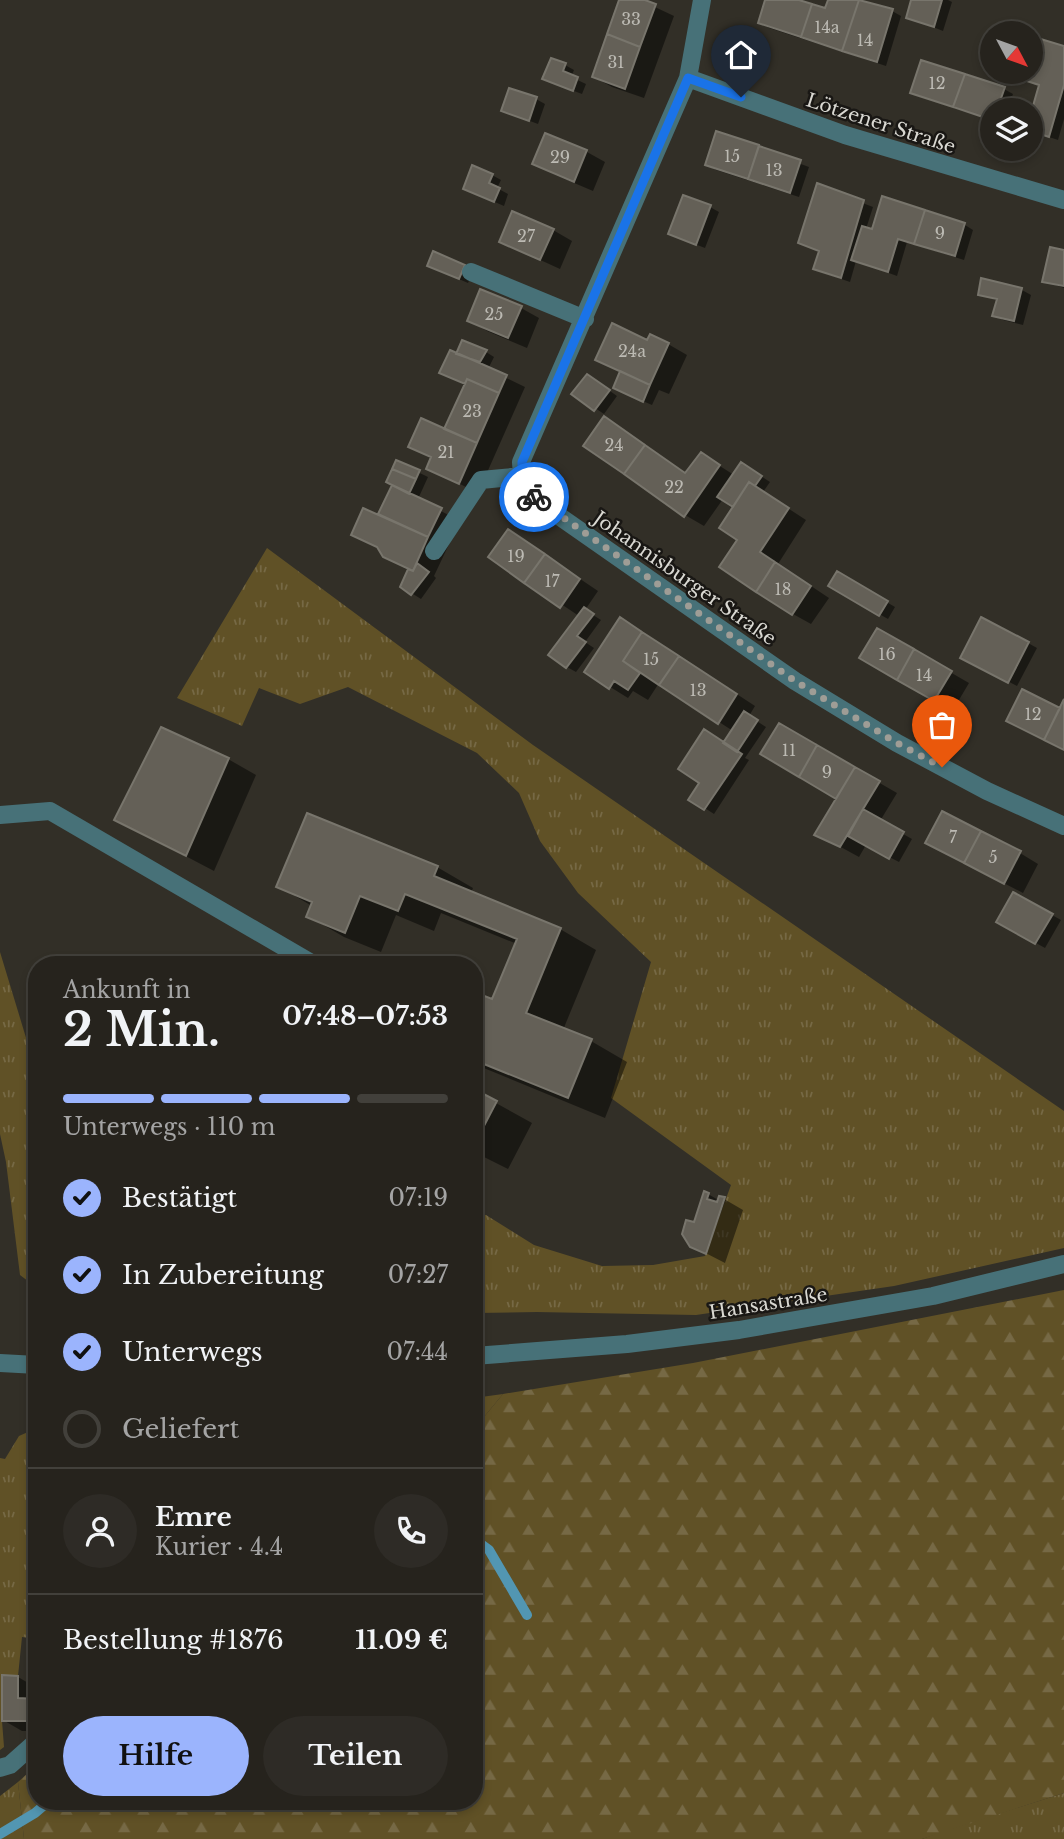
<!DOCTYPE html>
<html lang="de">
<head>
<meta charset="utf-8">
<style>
	:root { --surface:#26231d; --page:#2e2b26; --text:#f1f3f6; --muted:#a4a4a4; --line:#42403b; --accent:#9bb4fd }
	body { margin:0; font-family:"Libre Baskerville",serif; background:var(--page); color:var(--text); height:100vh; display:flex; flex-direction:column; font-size:26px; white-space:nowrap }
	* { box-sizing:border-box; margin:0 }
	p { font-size:23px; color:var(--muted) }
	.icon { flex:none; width:38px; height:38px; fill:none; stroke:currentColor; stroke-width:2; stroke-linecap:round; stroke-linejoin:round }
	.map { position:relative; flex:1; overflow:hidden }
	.drawer { position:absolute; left:28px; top:956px; width:455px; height:854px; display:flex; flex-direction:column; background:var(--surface); border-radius:28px; box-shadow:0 4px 10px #0003,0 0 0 2px var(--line) }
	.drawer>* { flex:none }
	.needle { width:46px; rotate:131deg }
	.tools { position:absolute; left:980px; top:21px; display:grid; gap:14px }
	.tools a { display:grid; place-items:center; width:63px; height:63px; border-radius:50%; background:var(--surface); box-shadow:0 4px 10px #0003,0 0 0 2px var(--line); font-size:35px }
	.pin { position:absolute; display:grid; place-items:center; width:60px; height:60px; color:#fff; margin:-72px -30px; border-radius:50% 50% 50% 0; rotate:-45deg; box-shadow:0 0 7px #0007 }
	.pin .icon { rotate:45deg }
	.courier { position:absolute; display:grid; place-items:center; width:70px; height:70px; margin:-35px; border:5px solid #1a73e8; border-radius:50%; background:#fff; color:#222; box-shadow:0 2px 9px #0007 }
	.summary em { font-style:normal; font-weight:700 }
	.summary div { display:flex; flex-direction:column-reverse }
	.summary { display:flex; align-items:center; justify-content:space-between; height:119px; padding:0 35px }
	h1 { font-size:46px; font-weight:700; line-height:52px }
	.bar { display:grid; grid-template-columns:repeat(4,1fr); gap:10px 7px; align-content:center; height:84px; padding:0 35px }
	.bar i { height:9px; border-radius:5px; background:var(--line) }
	.bar .current { background:var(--accent) }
	.bar p { grid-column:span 4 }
	.line { display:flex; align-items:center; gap:18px; padding:0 35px; border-top:2px solid var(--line) }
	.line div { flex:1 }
	.round { display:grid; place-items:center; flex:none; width:74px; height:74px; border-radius:37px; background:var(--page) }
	ol { padding:0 35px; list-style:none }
	li { display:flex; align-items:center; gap:21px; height:77px }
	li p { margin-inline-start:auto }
	li .icon { padding:7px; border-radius:50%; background:var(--accent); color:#111; stroke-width:4 }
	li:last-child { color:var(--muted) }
	li i { width:38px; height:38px; border:4px solid var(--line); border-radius:50% }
	.button { display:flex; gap:14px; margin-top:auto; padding:14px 35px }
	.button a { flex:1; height:80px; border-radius:42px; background:var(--accent); color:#111; font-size:28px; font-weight:700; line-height:80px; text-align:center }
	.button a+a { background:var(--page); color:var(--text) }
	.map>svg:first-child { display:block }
	.grass { fill:url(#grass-tufts) }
	.forest { fill:url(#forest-firs) }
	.shadow { fill:#0007 }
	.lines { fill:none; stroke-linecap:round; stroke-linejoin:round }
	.stream { stroke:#5296b2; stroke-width:10 }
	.building { fill:#646057; stroke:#78756c; stroke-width:2 }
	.minor { stroke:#477178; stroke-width:18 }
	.done { stroke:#9f9d96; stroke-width:7; stroke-dasharray:0 12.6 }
	.route { stroke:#1a73e8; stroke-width:9 }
	.labels { text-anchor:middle; stroke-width:5; stroke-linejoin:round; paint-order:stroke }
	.number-label { font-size:16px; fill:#bcbab3 }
	.street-label { font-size:19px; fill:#d9d8d2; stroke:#191714 }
</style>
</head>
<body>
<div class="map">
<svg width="1064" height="1839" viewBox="0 0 1064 1839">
	<defs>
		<pattern id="grass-tufts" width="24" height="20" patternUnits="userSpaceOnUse" patternTransform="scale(1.75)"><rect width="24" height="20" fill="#605126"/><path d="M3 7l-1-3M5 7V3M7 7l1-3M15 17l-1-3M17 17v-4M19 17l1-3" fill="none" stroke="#766945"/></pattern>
		<pattern id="forest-firs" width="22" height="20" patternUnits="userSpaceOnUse" patternTransform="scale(1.75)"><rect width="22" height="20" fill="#605126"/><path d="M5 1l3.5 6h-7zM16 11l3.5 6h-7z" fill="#766945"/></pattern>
	</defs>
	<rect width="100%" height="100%" fill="#322f27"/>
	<path class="grass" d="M267,548L533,745L1064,1111V1248L894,1286L696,1315L537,1312L474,1313V1214L486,1215L534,1245L602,1266L653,1265L705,1256L731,1185L611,1098L651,962L578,893L540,841L519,793L477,753L348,687L300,704L259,688L242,726L177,698Z
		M0,952L37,1074V1288L20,1275L6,1162L0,1134Z
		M503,1394L474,1429V1398Z
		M37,1428V1639L22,1637L18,1676H2V1721L4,1747L0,1750V1458L5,1459L19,1436Z
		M18,1782L24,1839H0V1796Z
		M1064,1793V1839H922L938,1833Z"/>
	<path class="forest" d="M1064,1290V1793L922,1839H24L18,1782L37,1765V1801H474V1539L480,1534L474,1528V1429L503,1394L693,1363Z"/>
	<path class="shadow" d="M621,0H640L674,16L644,98L612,87L594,77Z
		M767,0H794L826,11L830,0H858L892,11L901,16L886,66L769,28L760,22Z
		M913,0H948L952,2L943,31L908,17Z
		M1035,39L1064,48V119L1058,140L1031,131V119L1040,86L1023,78L1025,72H1031V53Z
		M565,65L574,70L571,77L586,84L582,94L553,83Z
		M1004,89L1013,94L1007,110H992V120L921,97L912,92Z
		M536,99L545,104L538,124L503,111Z
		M717,133L809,167L799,197L716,170L707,165Z
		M546,135L587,152L605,162L593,191L553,174L534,163Z
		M492,175L501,180L497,188L508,194L504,206L474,193Z
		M818,186L873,207L866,229L873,232L883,199L965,225L973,230L964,260L907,242L897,276L856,261L850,282L824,273L815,268L820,252L800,243Z
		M710,207L719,212L705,248L679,238Z
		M553,230L572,241L560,269L501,242Z
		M1064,251V288L1044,281Z
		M464,266L473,272L468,283L438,270Z
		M983,280L1022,290L1031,295L1023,325L1003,320L994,315L998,301L980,294Z
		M521,308L539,318L527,348L487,331L469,320Z
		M648,342L668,344L687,355L669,394L659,390L652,405L624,393L622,373L597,359Z
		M486,352L494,357L488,369L525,387L478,493L428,468L433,459L410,446L445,431L466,386L441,372L457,355Z
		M596,381L617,396L604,414L574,394Z
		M623,430L687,474L701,454L734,475L750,469L770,482L763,492L806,520L778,564L829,598L811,624L793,614L740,539L735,507L723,499L704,526L685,515Z
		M397,462L428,477L418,499L460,521L434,576L436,578L421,599L402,587L410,570L385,556L380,549L353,534L379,517L394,485Z
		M509,531L598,591L585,610L601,620L585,642L594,648L576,672L567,667L579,616L491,557Z
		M837,573L895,607L888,619L830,586Z
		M639,630L755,706L749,716L766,727L745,758L749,760L714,814L691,799L733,731L659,683L648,700L633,691L628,698L586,672Z
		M877,630L969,683L953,710L862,657Z
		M1028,643L1037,648L1017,686L971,662Z
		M779,725L897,793L880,821L912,839L899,862L866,845L859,857L817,834L839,798Z
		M228,759L256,775L214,871L117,820Z
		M946,853H1020L1038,864L1023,893Z
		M437,867L473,888L471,893L560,929L596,950L563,1030L591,1041L627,1062L605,1118L474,1064V993L493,1001L517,944L441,913L434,931L396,915L381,952L344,937L308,916L312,906L278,886Z
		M1014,894L1061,920L1045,948L998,922Z
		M474,1091L532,1123L508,1169L474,1152Z
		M708,1194L720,1201L724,1199L743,1210L725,1263L688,1244Z
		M18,1677L37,1688V1731H22L3,1720Z"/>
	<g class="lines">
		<path class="stream" d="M474,1539L489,1550L527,1615
			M0,1834L35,1813L49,1801"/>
	</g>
	<path class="building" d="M619,0H645L656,4L640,47L607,34Z
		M765,0H799L812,4L801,37L758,23Z
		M828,0H859L842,51L801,37L812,4L825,8Z
		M859,0L893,9L877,62L842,51Z
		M911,0H942L934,27L906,18Z
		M607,34L640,47L625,89L592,77Z
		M1034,37L1064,46V85L1049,137L1031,131V113L1039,85L1021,79L1023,72H1031V47Z
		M551,58L566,63L563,71L578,77L573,91L542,79Z
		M921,60L965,74L953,107L910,93Z
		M965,74L1005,87L997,110H992V120L953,107Z
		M509,88L537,97L529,121L501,111Z
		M716,131L759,145L748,179L705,165Z
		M545,133L587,150L574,182L532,164Z
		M759,146L801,160L790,193L748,179Z
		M472,165L493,174L489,183L500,188L494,202L463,189Z
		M817,183L864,200L841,278L813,269L819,251L798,243Z
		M683,195L711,205L696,245L668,234Z
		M882,196L925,210L914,244L898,239L888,272L851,260L862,226L872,229Z
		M925,210L965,223L955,256L914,244Z
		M512,211L554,229L540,260L499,242Z
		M1050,247L1064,250V286L1042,282Z
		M433,251L465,265L459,279L427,266Z
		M981,278L1022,288L1014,321L992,316L997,299L978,295Z
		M480,289L522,306L508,338L467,321Z
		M612,323L647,340L650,334L669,343L650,385L595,360Z
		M462,340L487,350L480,362L456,354Z
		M450,350L507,375L499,393L467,379L465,384L439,373Z
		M620,371L650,385L643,402L613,388Z
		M587,374L610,390L594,411L571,394Z
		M467,379L499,393L477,443L444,429Z
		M604,416L645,445L624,474L583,446Z
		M421,418L477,443L459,484L426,469L431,457L408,447Z
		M645,445L685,473L701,452L720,465L684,517L624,474Z
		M396,460L420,470L416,479L392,469Z
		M741,462L762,476L755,486L749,482L733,507L717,497Z
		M392,469L416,479L409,494L386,482Z
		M749,482L789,508L760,552L775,562L756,592L719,567L737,540L719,528Z
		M392,485L442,508L428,537L378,514Z
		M363,508L428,537L413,571L383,557L377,547L351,535Z
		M508,529L545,554L524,583L488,557Z
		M545,554L580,579L560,608L524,583Z
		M775,562L811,586L792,615L756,592Z
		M417,563L429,572L411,595L400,587L408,569L413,571Z
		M837,571L888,601L879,616L828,586Z
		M584,607L594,614L577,636L586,642L566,668L548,655Z
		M620,617L642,632L623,661L640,673L628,690L614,681L609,689L584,672Z
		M981,617L1029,642L1008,683L960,658Z
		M877,628L914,649L897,680L859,658Z
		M642,632L679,656L659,685L623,661Z
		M914,649L952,671L934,701L897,680Z
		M679,656L737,694L718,724L659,685Z
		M1022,689L1060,708L1044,740L1006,721Z
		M1064,699V750L1044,740Z
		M744,711L758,720L737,752L723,743Z
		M779,723L817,745L799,777L760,754Z
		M161,727L229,758L186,856L114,820Z
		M704,729L742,754L704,810L688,800L699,783L678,769Z
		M817,745L855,767L836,799L799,777Z
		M855,767L880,781L840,847L814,835Z
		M863,809L904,832L889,859L848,836Z
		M942,811L981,831L964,863L925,843Z
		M307,813L438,866L434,876L561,928L526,1013L592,1039L568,1098L474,1060V992L492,999L517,939L405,894L398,911L360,896L345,933L306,917L312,902L276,887Z
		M981,831L1021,851L1004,884L964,863Z
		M1013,892L1053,914L1035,944L996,922Z
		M474,1089L497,1101L474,1145Z
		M704,1191L709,1193L707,1199L717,1202L719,1196L725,1197L706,1254L690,1247L682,1234L686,1220L694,1222Z
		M2,1675L18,1676V1698L37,1699V1721H2Z"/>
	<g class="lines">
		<path class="minor" d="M702,0L688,78L521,462L522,476L536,500L795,681L897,743L987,791L1064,826
			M688,78L845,135L1064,200
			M471,272L585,319
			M434,551L481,480L522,476
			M0,815L50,811L313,964
			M474,1356L627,1344L739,1330L933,1296L1064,1264
			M0,1363L37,1365
			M0,1768L10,1765L37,1741"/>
	</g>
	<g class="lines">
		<path class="done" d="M534,497L795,681L897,743L942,767"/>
		<path class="route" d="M534,497L522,477V462L688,78L741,97"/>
	</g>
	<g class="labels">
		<g class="number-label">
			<text x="631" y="25">33</text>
			<text x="827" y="33">14a</text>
			<text x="865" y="46">14</text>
			<text x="616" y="68">31</text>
			<text x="937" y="89">12</text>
			<text x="732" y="162">15</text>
			<text x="560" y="163">29</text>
			<text x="774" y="176">13</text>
			<text x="940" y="239">9</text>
			<text x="526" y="242">27</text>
			<text x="494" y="320">25</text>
			<text x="632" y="357">24a</text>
			<text x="472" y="417">23</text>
			<text x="614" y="451">24</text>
			<text x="446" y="458">21</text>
			<text x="674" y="493">22</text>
			<text x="516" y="562">19</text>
			<text x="552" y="587">17</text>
			<text x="783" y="595">18</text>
			<text x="887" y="660">16</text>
			<text x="651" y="665">15</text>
			<text x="924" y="681">14</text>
			<text x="698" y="696">13</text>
			<text x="1033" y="720">12</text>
			<text x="789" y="756">11</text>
			<text x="827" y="778">9</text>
			<text x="953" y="843">7</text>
			<text x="993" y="863">5</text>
		</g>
		<g class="street-label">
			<text transform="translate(881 123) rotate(18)" y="7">Lötzener Straße</text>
			<text transform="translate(685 578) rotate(35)" y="7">Johannisburger Straße</text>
			<text transform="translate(768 1303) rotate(-9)" y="7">Hansastraße</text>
		</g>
	</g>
</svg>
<div class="tools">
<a><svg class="needle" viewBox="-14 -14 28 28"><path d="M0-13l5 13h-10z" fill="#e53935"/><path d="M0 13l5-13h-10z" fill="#a4a4a4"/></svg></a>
<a><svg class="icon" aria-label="layers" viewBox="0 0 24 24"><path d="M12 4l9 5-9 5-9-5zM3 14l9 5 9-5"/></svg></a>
</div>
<div class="pin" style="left:942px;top:767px;background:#ea580c"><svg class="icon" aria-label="bag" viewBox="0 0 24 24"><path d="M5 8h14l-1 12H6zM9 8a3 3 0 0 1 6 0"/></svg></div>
<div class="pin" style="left:741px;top:97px;background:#1f2937"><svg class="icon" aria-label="home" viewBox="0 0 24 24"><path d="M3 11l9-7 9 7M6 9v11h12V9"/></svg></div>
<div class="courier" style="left:534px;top:497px"><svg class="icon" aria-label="bike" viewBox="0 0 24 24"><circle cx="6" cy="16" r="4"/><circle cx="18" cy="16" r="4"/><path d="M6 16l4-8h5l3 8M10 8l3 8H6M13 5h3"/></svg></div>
<section class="drawer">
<div class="summary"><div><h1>2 Min.</h1><p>Ankunft in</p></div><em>07:48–07:53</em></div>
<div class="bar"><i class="current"></i><i class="current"></i><i class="current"></i><i></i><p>Unterwegs · 110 m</p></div>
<ol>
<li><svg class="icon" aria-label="check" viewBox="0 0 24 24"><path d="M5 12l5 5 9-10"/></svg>Bestätigt<p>07:19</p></li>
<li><svg class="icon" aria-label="check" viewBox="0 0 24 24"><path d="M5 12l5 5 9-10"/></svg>In Zubereitung<p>07:27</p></li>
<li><svg class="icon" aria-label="check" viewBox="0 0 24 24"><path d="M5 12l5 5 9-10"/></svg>Unterwegs<p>07:44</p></li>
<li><i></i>Geliefert</li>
</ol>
<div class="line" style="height:126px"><a class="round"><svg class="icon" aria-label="person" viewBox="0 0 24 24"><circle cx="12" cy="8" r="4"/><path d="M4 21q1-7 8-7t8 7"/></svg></a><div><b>Emre</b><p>Kurier · 4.4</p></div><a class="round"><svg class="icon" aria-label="phone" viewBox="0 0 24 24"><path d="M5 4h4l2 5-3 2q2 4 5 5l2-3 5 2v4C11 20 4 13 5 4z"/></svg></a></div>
<div class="line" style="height:91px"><div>Bestellung #1876</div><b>11.09 €</b></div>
<div class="button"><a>Hilfe</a><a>Teilen</a></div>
</section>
</div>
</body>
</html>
